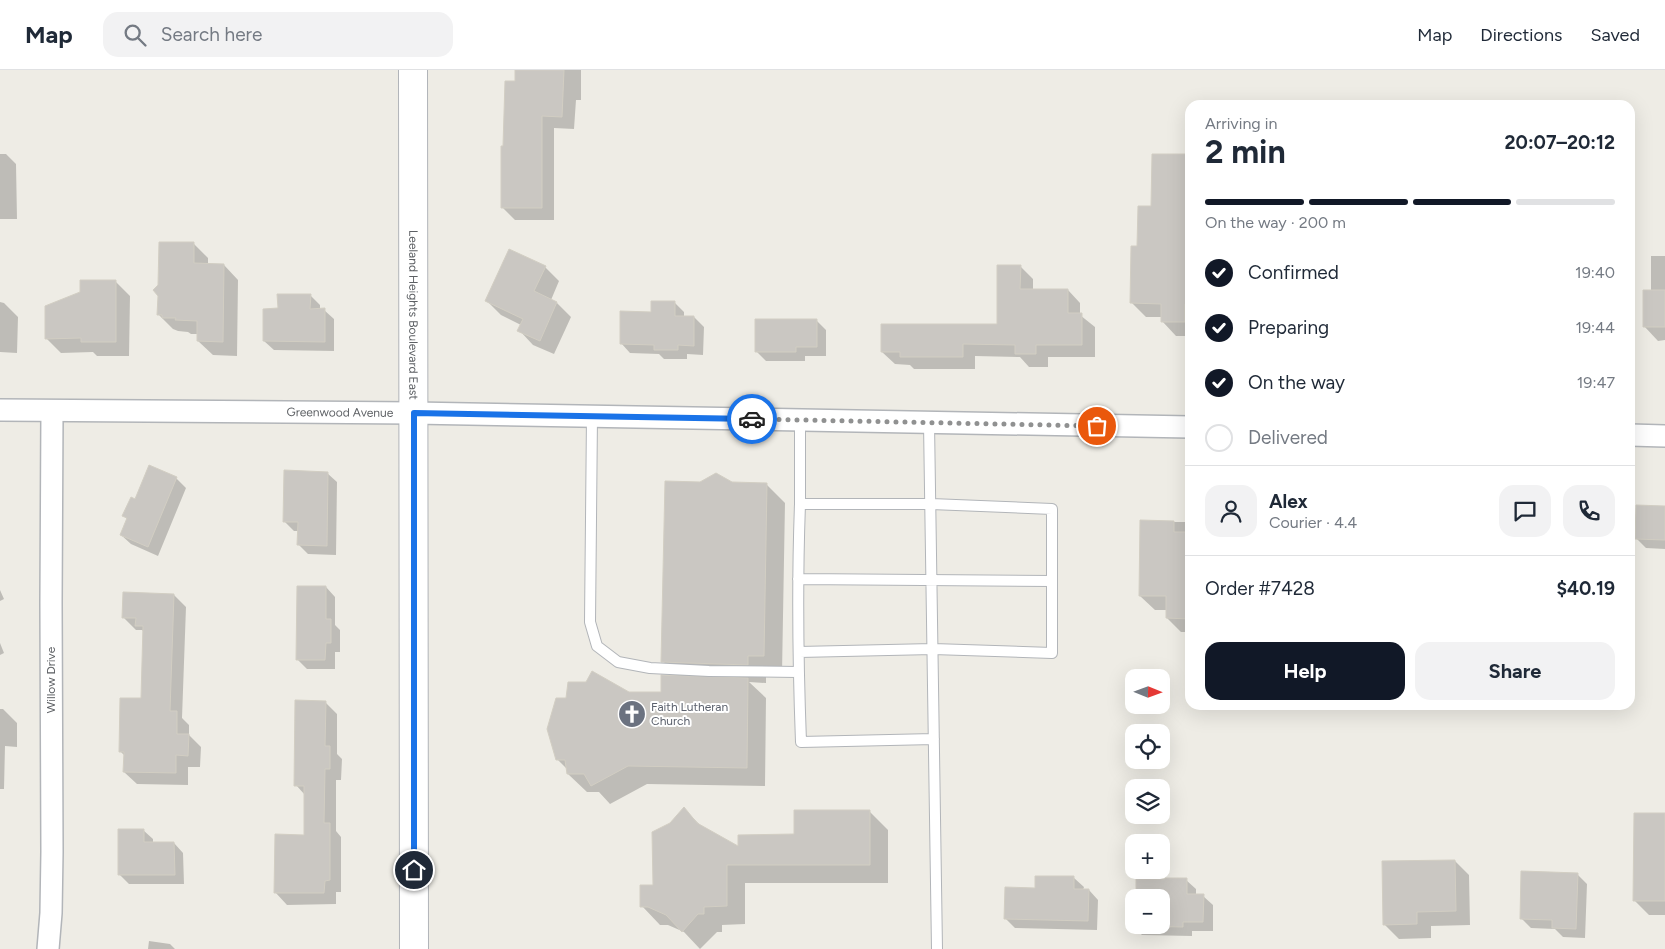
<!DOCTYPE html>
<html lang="en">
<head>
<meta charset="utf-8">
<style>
	:root { --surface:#fff; --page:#f2f2f3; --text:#1f2937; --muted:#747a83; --line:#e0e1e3; --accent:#111827 }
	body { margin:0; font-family:Figtree,sans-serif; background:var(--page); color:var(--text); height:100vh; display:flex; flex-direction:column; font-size:19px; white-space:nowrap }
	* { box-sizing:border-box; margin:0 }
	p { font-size:16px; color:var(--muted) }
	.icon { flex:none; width:28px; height:28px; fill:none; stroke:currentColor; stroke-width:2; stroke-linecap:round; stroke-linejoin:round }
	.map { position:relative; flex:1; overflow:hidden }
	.drawer { position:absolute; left:1185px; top:30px; width:450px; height:610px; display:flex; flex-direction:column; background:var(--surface); border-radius:15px; box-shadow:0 5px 20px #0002 }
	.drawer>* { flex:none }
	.needle { width:32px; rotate:91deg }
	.tools { position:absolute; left:1125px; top:599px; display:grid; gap:10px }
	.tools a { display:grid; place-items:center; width:45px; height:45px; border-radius:10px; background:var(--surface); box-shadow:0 5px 20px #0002; font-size:25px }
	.pin { position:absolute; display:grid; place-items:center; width:42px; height:42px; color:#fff; margin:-21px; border:2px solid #fff; border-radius:50%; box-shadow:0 1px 5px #0007 }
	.courier { position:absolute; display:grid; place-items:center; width:50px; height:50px; margin:-25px; border:4px solid #1a73e8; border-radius:50%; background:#fff; color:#222; box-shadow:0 1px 6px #0007 }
	.headline em { font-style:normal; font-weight:700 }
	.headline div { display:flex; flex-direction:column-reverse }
	.headline { display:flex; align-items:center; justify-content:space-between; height:85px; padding:0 20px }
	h1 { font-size:32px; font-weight:700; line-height:38px }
	.bar { display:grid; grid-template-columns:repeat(4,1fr); gap:8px 5px; align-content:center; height:60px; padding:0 20px }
	.bar i { height:6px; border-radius:4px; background:var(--line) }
	.bar .selected { background:var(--accent) }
	.bar p { grid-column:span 4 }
	.line { display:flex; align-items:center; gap:12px; padding:0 20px; border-top:1px solid var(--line) }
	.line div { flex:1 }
	.round { display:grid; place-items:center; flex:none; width:52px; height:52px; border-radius:15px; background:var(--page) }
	ol { padding:0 20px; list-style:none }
	li { display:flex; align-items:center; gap:15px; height:55px }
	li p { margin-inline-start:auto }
	li .icon { padding:5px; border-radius:50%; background:var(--accent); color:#fff; stroke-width:4 }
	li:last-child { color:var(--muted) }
	li i { width:28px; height:28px; border:2px solid var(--line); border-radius:50% }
	.cta { display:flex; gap:10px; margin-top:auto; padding:10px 20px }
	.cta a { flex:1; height:58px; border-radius:15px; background:var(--accent); color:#fff; font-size:20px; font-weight:700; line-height:58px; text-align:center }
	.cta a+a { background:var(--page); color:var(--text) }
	header { display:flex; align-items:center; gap:30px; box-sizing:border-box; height:70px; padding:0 25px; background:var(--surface); border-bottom:1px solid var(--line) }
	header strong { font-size:24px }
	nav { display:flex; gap:28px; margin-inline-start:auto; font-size:18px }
	.search { width:350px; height:45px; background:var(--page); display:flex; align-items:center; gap:12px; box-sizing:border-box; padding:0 18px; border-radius:15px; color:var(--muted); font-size:19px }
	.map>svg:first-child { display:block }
	.shadow { fill:#0003; fill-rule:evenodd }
	.building { fill:#cac7c2; stroke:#d2cec3; fill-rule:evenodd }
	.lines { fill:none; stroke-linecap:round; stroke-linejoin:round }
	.lane-casing { stroke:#b2b5b9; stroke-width:12 }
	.street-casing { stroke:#b2b5b9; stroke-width:24 }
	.secondary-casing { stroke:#b1b4b9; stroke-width:30 }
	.lane { stroke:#fff; stroke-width:10 }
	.street { stroke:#fff; stroke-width:21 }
	.secondary { stroke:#fff; stroke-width:28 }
	.done { stroke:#909191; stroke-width:5; stroke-dasharray:0 9 }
	.route { stroke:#1a73e8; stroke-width:6 }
	.labels { text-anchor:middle; stroke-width:4; stroke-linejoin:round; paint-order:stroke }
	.street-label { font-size:12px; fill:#5d6064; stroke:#fff }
	.worship-label { font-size:12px; fill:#5b616d; stroke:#fff; text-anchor:start }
</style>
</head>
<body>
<header>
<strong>Map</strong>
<div class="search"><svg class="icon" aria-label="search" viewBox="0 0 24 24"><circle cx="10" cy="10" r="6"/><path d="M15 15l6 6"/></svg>Search here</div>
<nav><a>Map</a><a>Directions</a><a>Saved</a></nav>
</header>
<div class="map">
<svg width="1665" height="879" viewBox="0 0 1665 879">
	<rect width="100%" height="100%" fill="#eeece5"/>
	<path class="shadow" d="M516,0H581V30H576L574,59L554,58V150H515L503,138L505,77L516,13Z
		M0,84H6L16,94L17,149H0Z
		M1189,85L1190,266H1176L1162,251V247H1146L1132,233L1138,177L1152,137Z
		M194,174L208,188V195H224L238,210L237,286L213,285L198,271L199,264H191L188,262L178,261L173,259L159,245Z
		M1651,186H1665V270L1658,271L1644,256L1651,221Z
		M1020,196L1033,209V220H1068L1080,233V245L1095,257V287H1048V297H1029L1020,287L975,286V299H914L910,295L895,294L882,282L998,255Z
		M545,197L559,211L551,230L557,233L571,247L554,284L533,275L519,260L521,255L501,245L487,231Z
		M115,211L130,226L129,286H97L93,282L61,283L46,268Z
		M310,225L320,235V240H324L334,249V281L274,280L264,271L279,240Z
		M0,232L4,233L18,247L17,283L0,282Z
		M675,233L684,242V247H694L704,257L703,285L687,284V289H664L659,284L630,283L621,273L652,244Z
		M816,250L826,260V286H805V291H766L756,281Z
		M327,403L337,412L336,485L308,484L299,475V461H294L284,451Z
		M176,408L186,418L158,486L131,474L121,465L128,450L124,446L136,430Z
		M731,413L766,414L785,433L782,604H766V613L749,612L766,628L765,716L647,714L610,734L599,722H587L568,704V700L557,689L629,623L662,624L679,607L663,591Z
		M1665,437V479L1646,478L1636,468Z
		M1141,452H1190V562H1181L1167,548V540H1155L1140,526Z
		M326,517L335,527V555L340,560V582H335V599H307L297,589Z
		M0,520L4,529L0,531Z
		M174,525L186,537L182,648L189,655V665L201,677L200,697H188V715L137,714L124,702L125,686L120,681L142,630L144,562L142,560H136L124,548Z
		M0,573L4,583L0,585Z
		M325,632L337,644V684L342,689L341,710H336V761L341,767V822H336V834L287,835L275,822L305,766V725L296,715Z
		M0,639H3L17,653V677L5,676L4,719H0Z
		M684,739L701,756L739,778L795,766L869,741L888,760V813H745V854L722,855V862H717L700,879L684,862L668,855H660L642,836L654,816L671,754Z
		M1665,744V845H1649L1634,830Z
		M143,760L153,769V773H174L183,783L184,814H129L119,804Z
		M1455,791L1469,805L1470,855L1431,856V868L1399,869L1384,854Z
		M1577,804L1587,814L1585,868L1563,867L1555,859L1531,858L1522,849Z
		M1074,808L1084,817L1083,820H1089L1098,830L1097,860L1015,858L1005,848L1036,819Z
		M1186,810L1196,819V826H1203L1213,835V861H1192V866L1142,865L1133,856V825ZM1134,828H1161V855H1134Z
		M149,871L170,874L175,879H148Z"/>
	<path class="building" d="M515,0H564L562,47L542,46V138H501V76H503L505,11H515Z
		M1152,84H1189L1188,177H1190V234H1185V252H1161V234L1130,233L1131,176H1137L1138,136H1151Z
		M159,172H194V193L224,194L223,272L197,271V251L175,250L176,248H162V245H157L158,226L153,220L158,215Z
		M509,179L546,196L534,221L557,232L540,271L517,261L523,249L485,231Z
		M997,195H1021L1020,219H1068V243H1082V275H1036V284H1015V275L963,274V287H900V282H881V254H997Z
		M80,210H116V272H81V268L45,269V236L80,222Z
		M1643,220H1665V257H1643Z
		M277,224H311L310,239L325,238V272L263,271V239L278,238Z
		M651,231H675V246H694V276L678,275V280H654V275L620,274V241L651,242Z
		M755,249H817V277H796V282H755Z
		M149,395L177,407L148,477L120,465L127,448L122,446L131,427L135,429Z
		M284,400L328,402L327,476L297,475L298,452H283Z
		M716,403L732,412L767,413L764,586H748V595L661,592L665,411L700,412Z
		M1636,435L1665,436V470L1635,469Z
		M1140,450L1174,451V462H1190V549L1166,548V526H1139Z
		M297,516H326V549H331V573H326L325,590H296Z
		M123,522L174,524L170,641H177V664H189L188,686L176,685V703L123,702L124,682H119L120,628H141L143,556H135L136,548H122Z
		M592,601L629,622H661V605L748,608L747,698L628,696L591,716L584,704H567L565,690H556L547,659L556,628H566L568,612H586Z
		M295,630L326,631L325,676H330V699H325L324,753H330V810L325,811L324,823H274L275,764L304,765V716H294Z
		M684,737L697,753L738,776V765L794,764V740H870V795H727V836L704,837V844H698L682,862L666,845L648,837H640V815H653L652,762L670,753Z
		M1634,743H1665V831H1633Z
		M118,759H144V772H174L175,805H118Z
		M1455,790L1456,841L1417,842V854L1383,855L1382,791Z
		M1521,801L1578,803L1576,859L1552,858V850L1520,849Z
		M1035,806H1074V819H1089L1088,851L1004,849L1005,817L1035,818Z
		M1165,808H1187V824H1204L1203,852H1183V857L1132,856V823H1136V809H1165ZM1134,828H1161V855H1134Z"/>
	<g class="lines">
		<g class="lane-casing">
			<path id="lane" d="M592,346L590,552L597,576L618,592L650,598L709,601L798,602
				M800,350V434
				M929,353L937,879
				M798,509L1052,511
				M799,582L933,579L1052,583V439L931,434H800C797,514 798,593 801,672L934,669"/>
		</g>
		<g class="street-casing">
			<g id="street">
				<path id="s1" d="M0,340L414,343L1190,357"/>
				<path d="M1630,365L1665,366"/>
				<path d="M48,879L51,843L52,782L51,533L52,341"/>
			</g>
		</g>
		<g class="secondary-casing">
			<g id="secondary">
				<path id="s2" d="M413,0L414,879"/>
			</g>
		</g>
		<use href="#lane" class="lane"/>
		<use href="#street" class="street"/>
		<use href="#secondary" class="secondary"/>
	</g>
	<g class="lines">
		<path class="done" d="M752,349L1097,356"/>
		<path class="route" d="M414,800V343L752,349"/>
	</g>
	<defs>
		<g id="church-disc" transform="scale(1.4375)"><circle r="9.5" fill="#6b7280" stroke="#fff"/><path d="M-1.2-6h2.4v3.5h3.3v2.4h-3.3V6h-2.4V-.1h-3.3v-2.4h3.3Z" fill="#fff"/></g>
	</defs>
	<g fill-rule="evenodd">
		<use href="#church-disc" x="632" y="644"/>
	</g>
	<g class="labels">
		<g class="street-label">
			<text dy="4" stroke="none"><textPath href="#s2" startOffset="245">Leeland Heights Boulevard East</textPath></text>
			<text dy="4" stroke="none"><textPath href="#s1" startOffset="340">Greenwood Avenue</textPath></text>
			<text transform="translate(51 610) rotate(-90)" y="4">Willow Drive</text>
		</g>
		<g class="worship-label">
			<text x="651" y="641">Faith Lutheran<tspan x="651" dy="14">Church</tspan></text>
		</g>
	</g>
</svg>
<div class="tools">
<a><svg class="needle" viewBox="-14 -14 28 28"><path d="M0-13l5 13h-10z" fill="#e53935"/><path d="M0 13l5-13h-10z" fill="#747a83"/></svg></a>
<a><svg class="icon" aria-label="locate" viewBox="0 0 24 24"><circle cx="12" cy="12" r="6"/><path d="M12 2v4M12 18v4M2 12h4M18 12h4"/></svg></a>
<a><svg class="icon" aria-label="layers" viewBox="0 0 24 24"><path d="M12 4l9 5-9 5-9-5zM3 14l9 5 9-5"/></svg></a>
<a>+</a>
<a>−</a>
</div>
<div class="pin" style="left:1097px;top:356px;background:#ea580c"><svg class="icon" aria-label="bag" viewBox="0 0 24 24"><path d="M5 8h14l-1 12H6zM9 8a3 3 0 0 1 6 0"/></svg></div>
<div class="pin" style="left:414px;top:800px;background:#1f2937"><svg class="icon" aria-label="home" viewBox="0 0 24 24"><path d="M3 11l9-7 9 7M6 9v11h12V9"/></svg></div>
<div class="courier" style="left:752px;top:349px"><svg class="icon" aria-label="car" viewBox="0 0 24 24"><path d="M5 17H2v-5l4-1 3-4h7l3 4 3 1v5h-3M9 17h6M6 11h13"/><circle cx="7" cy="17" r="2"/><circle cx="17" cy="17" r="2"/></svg></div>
<section class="drawer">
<div class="headline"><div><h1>2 min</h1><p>Arriving in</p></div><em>20:07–20:12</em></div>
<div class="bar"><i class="selected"></i><i class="selected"></i><i class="selected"></i><i></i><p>On the way · 200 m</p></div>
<ol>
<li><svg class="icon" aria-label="check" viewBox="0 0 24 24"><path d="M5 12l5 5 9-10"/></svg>Confirmed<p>19:40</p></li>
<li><svg class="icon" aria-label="check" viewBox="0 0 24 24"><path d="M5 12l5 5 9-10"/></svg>Preparing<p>19:44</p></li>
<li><svg class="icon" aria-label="check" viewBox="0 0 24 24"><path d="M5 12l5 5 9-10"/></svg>On the way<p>19:47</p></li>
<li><i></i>Delivered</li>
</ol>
<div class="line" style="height:90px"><a class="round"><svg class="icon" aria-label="person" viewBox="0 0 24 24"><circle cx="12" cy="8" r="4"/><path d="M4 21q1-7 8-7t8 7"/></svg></a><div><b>Alex</b><p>Courier · 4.4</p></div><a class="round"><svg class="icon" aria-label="chat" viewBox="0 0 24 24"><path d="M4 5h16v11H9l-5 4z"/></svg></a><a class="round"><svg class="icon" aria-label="phone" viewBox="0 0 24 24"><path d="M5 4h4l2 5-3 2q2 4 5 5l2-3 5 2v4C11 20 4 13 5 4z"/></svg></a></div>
<div class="line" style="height:65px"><div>Order #7428</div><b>$40.19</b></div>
<div class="cta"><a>Help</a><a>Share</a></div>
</section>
</div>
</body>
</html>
